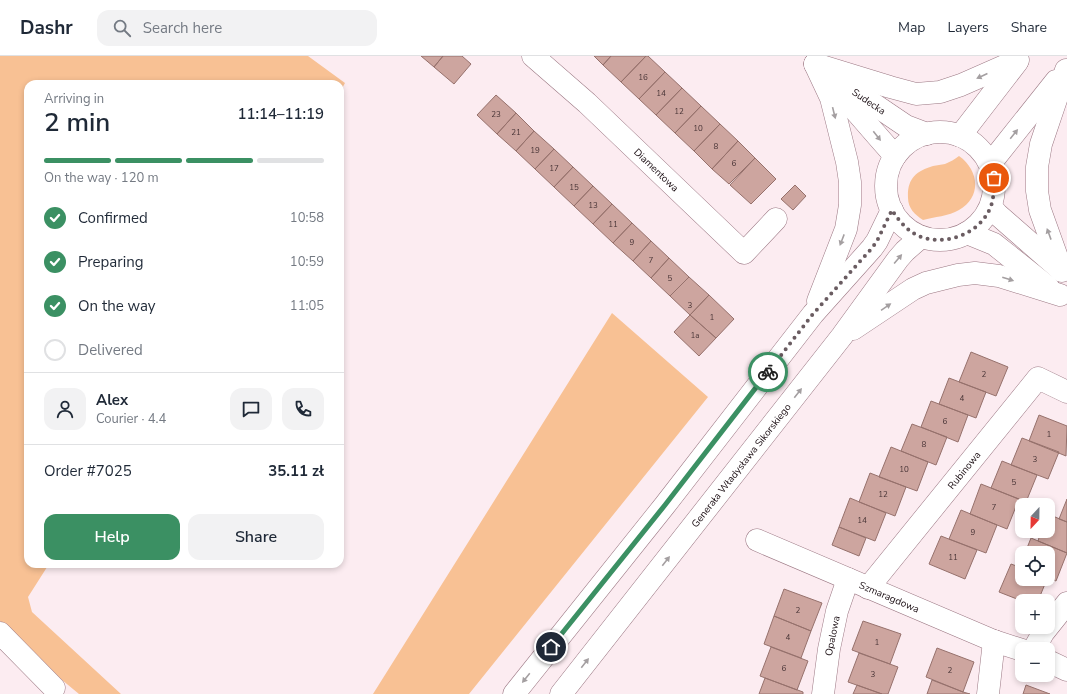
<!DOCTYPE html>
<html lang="en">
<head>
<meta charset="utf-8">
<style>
	:root { --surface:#fff; --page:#f2f2f3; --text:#1f2937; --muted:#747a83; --line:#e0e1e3; --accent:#3b9063 }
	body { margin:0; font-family:"Nunito Sans",sans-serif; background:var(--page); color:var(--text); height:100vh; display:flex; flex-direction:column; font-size:15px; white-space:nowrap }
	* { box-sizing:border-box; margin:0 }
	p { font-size:13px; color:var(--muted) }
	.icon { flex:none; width:22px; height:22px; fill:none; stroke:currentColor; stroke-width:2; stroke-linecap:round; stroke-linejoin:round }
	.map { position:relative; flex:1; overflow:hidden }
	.drawer { position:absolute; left:24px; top:24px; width:320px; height:488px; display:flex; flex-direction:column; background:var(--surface); border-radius:12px; box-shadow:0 2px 6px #0003 }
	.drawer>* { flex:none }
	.needle { width:26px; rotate:202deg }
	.controls { position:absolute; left:1015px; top:442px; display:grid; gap:8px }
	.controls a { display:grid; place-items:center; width:40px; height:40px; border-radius:8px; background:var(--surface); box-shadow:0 2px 6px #0003; font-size:20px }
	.pin { position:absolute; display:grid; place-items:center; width:34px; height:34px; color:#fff; margin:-17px; border:2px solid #fff; border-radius:50%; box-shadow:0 1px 4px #0007 }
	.courier { position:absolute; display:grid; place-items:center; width:40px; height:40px; margin:-20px; border:3px solid #3b9063; border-radius:50%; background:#fff; color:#222; box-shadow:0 1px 5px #0007 }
	.overview em { font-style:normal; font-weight:600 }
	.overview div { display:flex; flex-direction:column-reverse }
	.overview { display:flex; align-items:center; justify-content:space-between; height:68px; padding:0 20px }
	h1 { font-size:26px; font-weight:600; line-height:30px }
	.bar { display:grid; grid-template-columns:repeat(4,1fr); gap:6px 4px; align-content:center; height:48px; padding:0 20px }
	.bar i { height:5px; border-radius:3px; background:var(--line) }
	.bar .on { background:var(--accent) }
	.bar p { grid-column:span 4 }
	.line { display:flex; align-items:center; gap:10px; padding:0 20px; border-top:1px solid var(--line) }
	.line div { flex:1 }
	.round { display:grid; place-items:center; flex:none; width:42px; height:42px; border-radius:12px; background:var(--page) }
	ol { padding:0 20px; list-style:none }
	li { display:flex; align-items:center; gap:12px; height:44px }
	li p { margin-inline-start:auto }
	li .icon { padding:4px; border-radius:50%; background:var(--accent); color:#fff; stroke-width:4 }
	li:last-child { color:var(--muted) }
	li i { width:22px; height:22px; border:2px solid var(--line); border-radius:50% }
	.primary-button { display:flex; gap:8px; margin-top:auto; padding:8px 20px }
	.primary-button a { flex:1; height:46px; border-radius:12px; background:var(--accent); color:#fff; font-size:16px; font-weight:600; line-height:46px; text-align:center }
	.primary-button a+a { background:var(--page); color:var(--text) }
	header { display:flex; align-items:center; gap:24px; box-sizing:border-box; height:56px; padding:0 20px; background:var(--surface); border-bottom:1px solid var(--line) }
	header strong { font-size:19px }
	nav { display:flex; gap:22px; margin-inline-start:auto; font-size:14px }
	.search { width:280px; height:36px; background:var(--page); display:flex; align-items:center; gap:10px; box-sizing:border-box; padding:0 14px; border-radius:12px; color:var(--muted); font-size:15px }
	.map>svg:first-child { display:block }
	.green { fill:#f8c194 }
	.building { fill:#cda59f; stroke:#96716c }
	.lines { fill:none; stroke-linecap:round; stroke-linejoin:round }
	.minor-casing { stroke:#9b7783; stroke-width:23 }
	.minor { stroke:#fff; stroke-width:22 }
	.oneway { fill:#a49fa1 }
	.done { stroke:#6a5c61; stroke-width:4; stroke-dasharray:0 7.2 }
	.route { stroke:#3b9063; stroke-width:5 }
	.labels { text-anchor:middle; stroke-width:3; stroke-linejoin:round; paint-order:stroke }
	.number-label { font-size:8px; fill:#483436 }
	.street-label { font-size:10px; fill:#1b0e13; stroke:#fff }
</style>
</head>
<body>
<header>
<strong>Dashr</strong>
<div class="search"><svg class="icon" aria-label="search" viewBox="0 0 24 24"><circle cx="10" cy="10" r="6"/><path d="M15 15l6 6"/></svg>Search here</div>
<nav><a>Map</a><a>Layers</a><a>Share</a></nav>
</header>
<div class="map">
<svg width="1067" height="638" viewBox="0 0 1067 638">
	<rect width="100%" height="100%" fill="#fcecf1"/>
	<path class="green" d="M0,0H308L345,27L340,36V28H28V508H49L28,541L32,556L121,638H79L27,595L0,565Z
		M959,100C979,114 982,141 959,154C949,160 934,161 923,164C915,159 908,152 908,142C907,123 916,115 933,110C937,109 941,109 945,108C950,106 955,103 959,100Z
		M612,257L708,341L469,638H373Z"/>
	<path class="building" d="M421,0H443L434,11Z
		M443,0H462L471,8L454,28L434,11Z
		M594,0H611L603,9Z
		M611,0H646L621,26L603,9Z
		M646,0H648L665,16L639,43L621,26Z
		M665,16L682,32L656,59L639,43Z
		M682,32L701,50L675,77L656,59Z
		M496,39L516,57L497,78L477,59Z
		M701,50L720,68L694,95L675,77Z
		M516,57L534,75L516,95L497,78Z
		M720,68L738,85L712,113L694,95Z
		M534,75L554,93L535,113L516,95Z
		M738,85L755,102L729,128L712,113Z
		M554,93L573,111L554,131L535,113Z
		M755,102L776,123L751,148L730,129Z
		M573,111L593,130L574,150L554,131Z
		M795,129L806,140L793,154L781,143Z
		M593,130L612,148L593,168L574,150Z
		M612,148L632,167L613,187L593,168Z
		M632,167L651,185L633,205L613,187Z
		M651,185L669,202L651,222L633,205Z
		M669,202L689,221L670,240L651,222Z
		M689,221L709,239L690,259L670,240Z
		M709,239L734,263L716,282L690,259Z
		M690,259L716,282L699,300L674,276Z
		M971,296L1008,311L996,340L959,326Z
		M949,322L986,336L976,362L939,348Z
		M931,345L968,359L958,386L921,371Z
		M1039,359L1067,370L1066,400L1029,385Z
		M912,368L947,381L936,409L901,395Z
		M1022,382L1059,396L1048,423L1011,409Z
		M891,391L928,406L917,435L879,421Z
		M1002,405L1037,419L1026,446L991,432Z
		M870,417L906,431L895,460L859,446Z
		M981,428L1019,443L1007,473L970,458Z
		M850,442L886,457L875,485L839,471Z
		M1067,443V466L1059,463Z
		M961,454L997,469L986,497L949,483Z
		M1048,458L1067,466V497L1038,485L1041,475H1048Z
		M839,471L866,482L859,500L832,489Z
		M941,480L977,494L965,523L929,508Z
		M1031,482L1067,497L1056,525L1048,522V497H1025Z
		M1011,508L1022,512V523H1047L1038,545H1022L999,536Z
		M784,533L822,547L811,575L774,560Z
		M774,560L811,575L801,602L764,588Z
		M863,565L901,578L890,608L852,594Z
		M771,591L808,605L797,634L760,620Z
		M937,592L974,606L963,636L926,621Z
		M859,597L898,611L888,638H882L848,626Z
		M765,622L803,636V638H759Z
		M932,624L963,636L970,638H927Z
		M857,629L882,638H853Z
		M1026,629L1050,638H1023Z"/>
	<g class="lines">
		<g class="minor-casing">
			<g id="minor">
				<path id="s1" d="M533,0L587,47L744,197L776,163"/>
				<path d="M815,8L831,42L847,106L850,126V149L846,173L818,245"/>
				<path d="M815,8L890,31L916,38L940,36L961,29L1018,4"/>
				<path d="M828,23L880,83L895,100"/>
				<path id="s2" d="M841,26L906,70L927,78"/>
				<circle cx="940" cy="130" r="54"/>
				<path d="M960,80L1017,6"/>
				<path d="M990,108L1056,25"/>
				<path d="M991,151L997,158L1061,214"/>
				<path d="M967,177L994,188L1048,231"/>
				<path d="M1062,215L1040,154L1037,135V111L1041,88L1066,14"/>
				<path d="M853,273L913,233L926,227L958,219L975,217L999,220L1060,239"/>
				<path id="s3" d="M757,484L994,585L1022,594"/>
				<path id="s4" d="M868,532L1038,322L1067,336"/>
				<path d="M0,577L54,632"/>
				<path d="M1034,593L1043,577L1067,547"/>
				<path d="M1048,605L1067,614"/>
				<path d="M514,638L665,449L813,258L872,192L877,185L892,154"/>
				<path id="s5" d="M561,638L842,280L898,203L905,195L921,181"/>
				<path id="s6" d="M823,638L829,593L837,555L848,523"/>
				<path d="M988,638L994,585"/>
			</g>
		</g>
		<use href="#minor" class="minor"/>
	</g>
	<defs><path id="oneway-solid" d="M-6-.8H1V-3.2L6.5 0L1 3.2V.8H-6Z"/></defs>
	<g class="oneway">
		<use href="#oneway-solid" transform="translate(982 20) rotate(155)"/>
		<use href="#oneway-solid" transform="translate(834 57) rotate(76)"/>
		<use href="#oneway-solid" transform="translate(1014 78) rotate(-51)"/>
		<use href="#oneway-solid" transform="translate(877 80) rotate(52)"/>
		<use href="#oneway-solid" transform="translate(1049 178) rotate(-110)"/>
		<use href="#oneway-solid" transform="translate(842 184) rotate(111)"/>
		<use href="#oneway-solid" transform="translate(898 203) rotate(-50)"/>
		<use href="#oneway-solid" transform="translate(1008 223) rotate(17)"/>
		<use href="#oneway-solid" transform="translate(886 251) rotate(-34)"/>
		<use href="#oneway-solid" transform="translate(798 337) rotate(-52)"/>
		<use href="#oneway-solid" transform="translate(666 505) rotate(-52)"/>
		<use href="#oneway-solid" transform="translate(585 607) rotate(-52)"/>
		<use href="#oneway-solid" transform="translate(526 622) rotate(129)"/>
	</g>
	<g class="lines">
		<path class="done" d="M768,316L813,258L872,192L877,185L892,154C899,165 908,176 921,181C948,190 981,177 991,150C994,141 994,132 994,122"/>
		<path class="route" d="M551,591L665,449L768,316"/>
	</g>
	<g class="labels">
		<g class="number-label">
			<text x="643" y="24">16</text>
			<text x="661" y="40">14</text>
			<text x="679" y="58">12</text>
			<text x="496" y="61">23</text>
			<text x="698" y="75">10</text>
			<text x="516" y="79">21</text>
			<text x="716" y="93">8</text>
			<text x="535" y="97">19</text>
			<text x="734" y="110">6</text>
			<text x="554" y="115">17</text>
			<text x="574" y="134">15</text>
			<text x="593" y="152">13</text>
			<text x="613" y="171">11</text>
			<text x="632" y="189">9</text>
			<text x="651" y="207">7</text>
			<text x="670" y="225">5</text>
			<text x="690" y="252">3</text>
			<text x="712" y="264">1</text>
			<text x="695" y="282">1a</text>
			<text x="984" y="321">2</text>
			<text x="962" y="345">4</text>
			<text x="945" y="368">6</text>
			<text x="1049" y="381">1</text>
			<text x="924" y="391">8</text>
			<text x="1035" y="406">3</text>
			<text x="904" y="416">10</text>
			<text x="1014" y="429">5</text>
			<text x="883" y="441">12</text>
			<text x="994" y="454">7</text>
			<text x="862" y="467">14</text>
			<text x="973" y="479">9</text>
			<text x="953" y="504">11</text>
			<text x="798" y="557">2</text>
			<text x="788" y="584">4</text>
			<text x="877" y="589">1</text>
			<text x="784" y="615">6</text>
			<text x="950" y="617">2</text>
			<text x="873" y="621">3</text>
		</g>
		<g class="street-label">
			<text dy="4" stroke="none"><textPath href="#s2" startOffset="34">Sudecka</textPath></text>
			<text dy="4" stroke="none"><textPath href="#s1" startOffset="168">Diamentowa</textPath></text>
			<text dy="4" stroke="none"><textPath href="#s5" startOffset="291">Generała Władysława Sikorskiego</textPath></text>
			<text dy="4" stroke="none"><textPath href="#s4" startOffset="152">Rubinowa</textPath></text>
			<text dy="4" stroke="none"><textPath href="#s3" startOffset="144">Szmaragdowa</textPath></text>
			<text dy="4" stroke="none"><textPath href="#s6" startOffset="59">Opalowa</textPath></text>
		</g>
	</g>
</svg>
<div class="controls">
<a><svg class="needle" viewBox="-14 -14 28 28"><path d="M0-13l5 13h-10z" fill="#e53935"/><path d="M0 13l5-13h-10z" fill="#747a83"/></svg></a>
<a><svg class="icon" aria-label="locate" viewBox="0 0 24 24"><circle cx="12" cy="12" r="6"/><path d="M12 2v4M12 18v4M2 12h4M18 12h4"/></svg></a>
<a>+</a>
<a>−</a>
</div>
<div class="pin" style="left:994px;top:122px;background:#ea580c"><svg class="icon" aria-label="bag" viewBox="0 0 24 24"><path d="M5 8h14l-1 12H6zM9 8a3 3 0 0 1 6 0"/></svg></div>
<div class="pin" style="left:551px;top:591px;background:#1f2937"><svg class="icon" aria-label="home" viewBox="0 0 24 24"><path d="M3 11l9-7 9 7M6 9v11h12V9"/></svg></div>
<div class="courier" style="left:768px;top:316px"><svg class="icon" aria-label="bike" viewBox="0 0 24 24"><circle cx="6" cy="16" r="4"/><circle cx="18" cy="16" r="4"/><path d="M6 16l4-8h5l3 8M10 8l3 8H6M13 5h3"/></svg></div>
<section class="drawer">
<div class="overview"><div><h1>2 min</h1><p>Arriving in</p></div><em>11:14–11:19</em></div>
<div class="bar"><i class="on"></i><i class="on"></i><i class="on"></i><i></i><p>On the way · 120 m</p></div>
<ol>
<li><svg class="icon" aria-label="check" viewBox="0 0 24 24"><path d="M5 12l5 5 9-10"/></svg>Confirmed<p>10:58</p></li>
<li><svg class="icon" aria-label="check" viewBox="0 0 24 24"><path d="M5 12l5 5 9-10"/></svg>Preparing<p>10:59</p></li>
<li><svg class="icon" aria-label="check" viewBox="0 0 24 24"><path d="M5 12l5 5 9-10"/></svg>On the way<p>11:05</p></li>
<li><i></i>Delivered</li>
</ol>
<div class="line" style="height:72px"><a class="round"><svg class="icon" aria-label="person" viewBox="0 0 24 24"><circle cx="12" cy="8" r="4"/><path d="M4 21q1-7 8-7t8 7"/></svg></a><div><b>Alex</b><p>Courier · 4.4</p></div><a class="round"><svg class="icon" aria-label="chat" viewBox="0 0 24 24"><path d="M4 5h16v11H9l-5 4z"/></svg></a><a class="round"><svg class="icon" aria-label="phone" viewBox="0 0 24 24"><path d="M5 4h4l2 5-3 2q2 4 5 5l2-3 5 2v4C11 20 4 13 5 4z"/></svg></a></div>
<div class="line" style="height:52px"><div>Order #7025</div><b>35.11 zł</b></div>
<div class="primary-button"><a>Help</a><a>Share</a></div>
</section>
</div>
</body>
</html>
